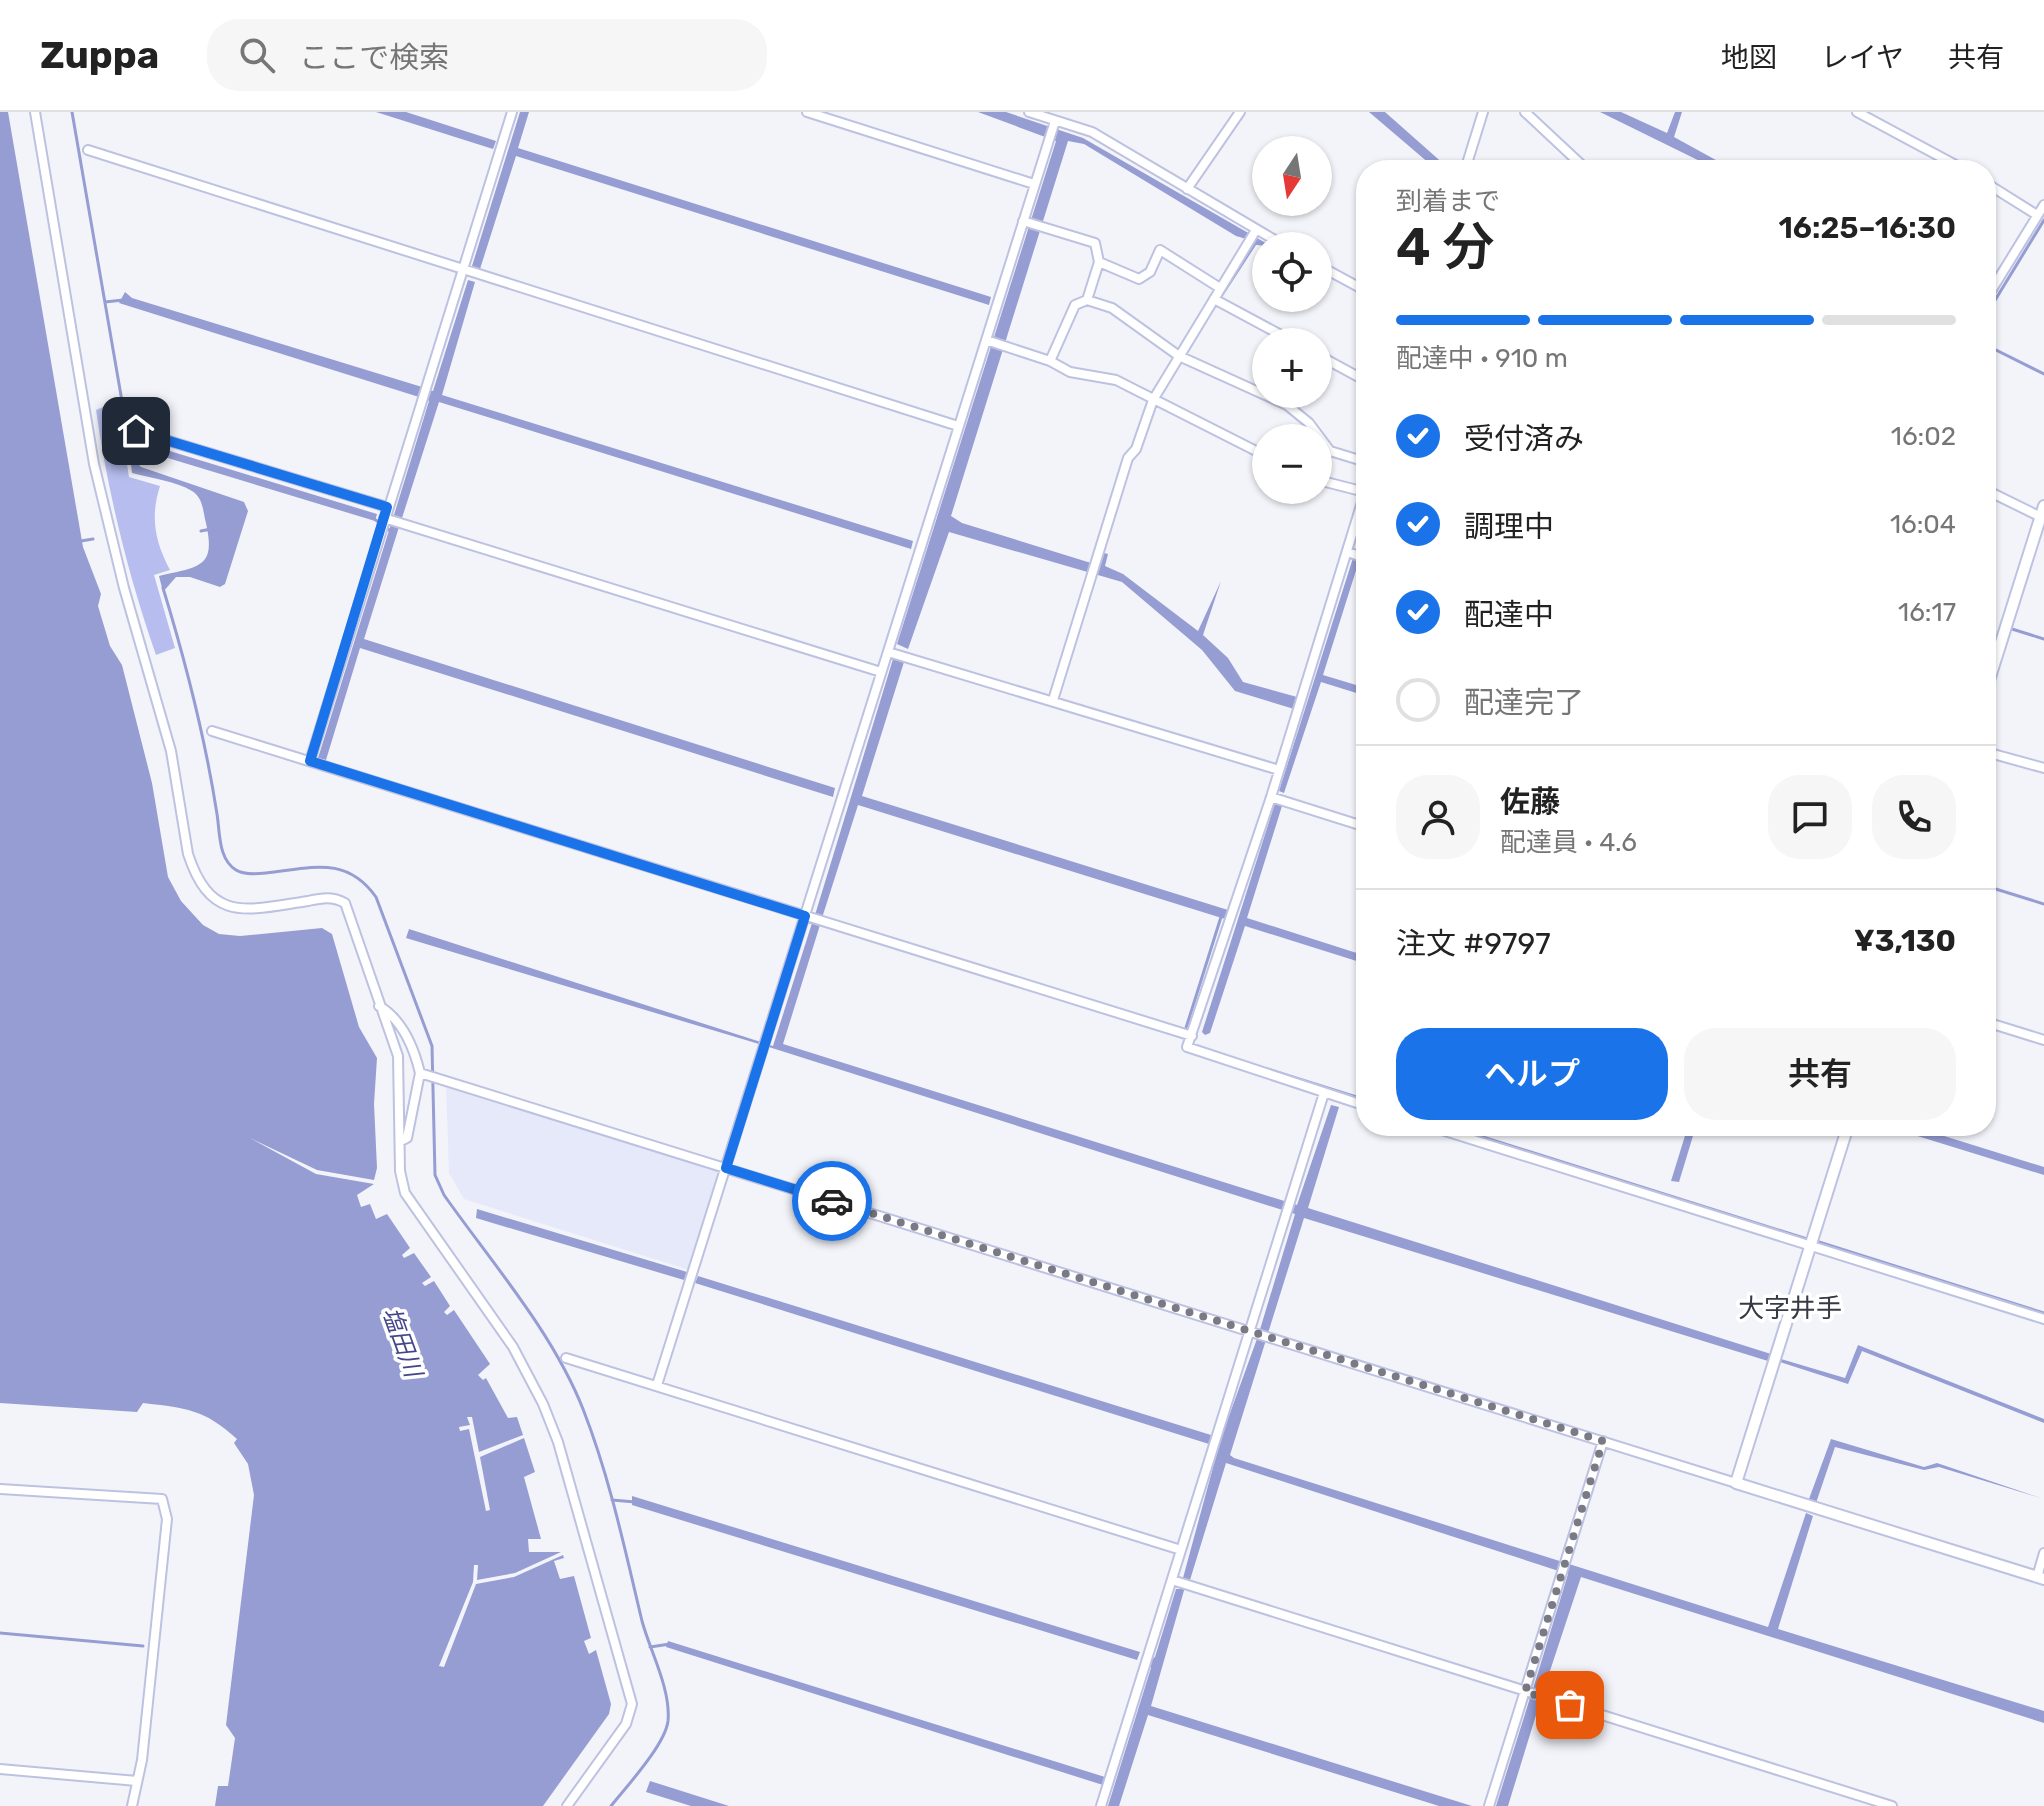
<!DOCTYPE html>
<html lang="ja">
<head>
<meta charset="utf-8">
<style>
	:root { --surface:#fff; --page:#f6f6f6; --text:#222; --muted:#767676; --line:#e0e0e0; --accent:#1a73e8 }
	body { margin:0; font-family:Rubik,"Noto Sans JP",sans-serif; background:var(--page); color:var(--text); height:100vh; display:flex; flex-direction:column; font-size:30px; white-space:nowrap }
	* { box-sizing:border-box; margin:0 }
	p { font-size:26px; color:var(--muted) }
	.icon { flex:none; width:44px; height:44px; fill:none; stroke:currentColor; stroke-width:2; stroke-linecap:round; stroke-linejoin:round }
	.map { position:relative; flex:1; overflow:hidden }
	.drawer { position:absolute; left:1356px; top:48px; width:640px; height:976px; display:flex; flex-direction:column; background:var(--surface); border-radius:32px; box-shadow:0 2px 6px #0004 }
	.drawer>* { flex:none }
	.needle { width:52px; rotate:192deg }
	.tools { position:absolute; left:1252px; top:24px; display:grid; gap:16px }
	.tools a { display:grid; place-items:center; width:80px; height:80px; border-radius:50%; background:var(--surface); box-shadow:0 2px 6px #0004; font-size:40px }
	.pin { position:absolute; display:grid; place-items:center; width:68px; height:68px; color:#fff; margin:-34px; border-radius:16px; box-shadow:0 4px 12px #0006 }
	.courier { position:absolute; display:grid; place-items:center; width:80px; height:80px; margin:-40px; border:6px solid #1a73e8; border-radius:50%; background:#fff; color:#222; box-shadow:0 2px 10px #0007 }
	.overview em { font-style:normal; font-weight:600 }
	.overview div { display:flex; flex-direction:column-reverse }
	.overview { display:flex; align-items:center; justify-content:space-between; height:136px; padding:0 40px }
	h1 { font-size:52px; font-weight:600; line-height:60px }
	.bar { display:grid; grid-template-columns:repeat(4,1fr); gap:12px 8px; align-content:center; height:96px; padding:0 40px }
	.bar i { height:10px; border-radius:6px; background:var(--line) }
	.bar .on { background:var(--accent) }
	.bar p { grid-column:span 4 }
	.line { display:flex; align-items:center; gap:20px; padding:0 40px; border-top:2px solid var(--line) }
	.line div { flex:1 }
	.round { display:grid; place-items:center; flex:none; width:84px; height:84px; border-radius:32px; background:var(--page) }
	ol { padding:0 40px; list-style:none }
	li { display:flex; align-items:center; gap:24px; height:88px }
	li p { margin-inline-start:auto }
	li .icon { padding:8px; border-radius:50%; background:var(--accent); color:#fff; stroke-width:4 }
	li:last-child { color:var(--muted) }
	li i { width:44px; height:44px; border:4px solid var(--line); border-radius:50% }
	.primary-button { display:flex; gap:16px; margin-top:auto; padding:16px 40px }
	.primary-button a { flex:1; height:92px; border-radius:32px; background:var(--accent); color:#fff; font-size:32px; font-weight:600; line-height:92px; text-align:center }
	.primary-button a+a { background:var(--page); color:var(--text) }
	header { display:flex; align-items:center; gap:48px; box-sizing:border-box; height:112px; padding:0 40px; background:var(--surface); border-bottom:2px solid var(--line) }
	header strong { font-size:38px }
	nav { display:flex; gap:44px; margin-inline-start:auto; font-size:28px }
	.search { width:560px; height:72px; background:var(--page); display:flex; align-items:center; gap:20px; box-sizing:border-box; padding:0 28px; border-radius:32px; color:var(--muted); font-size:30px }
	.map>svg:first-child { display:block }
	.built { fill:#e6e9f9 }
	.green { fill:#b7beef }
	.water { fill:#969dd3 }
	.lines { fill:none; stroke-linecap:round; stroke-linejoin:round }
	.stream { stroke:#969dd3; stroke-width:3 }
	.minor-casing { stroke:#bdc2e0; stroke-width:12 }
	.tertiary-casing { stroke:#bdc2e0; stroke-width:14 }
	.minor { stroke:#fff; stroke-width:8 }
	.tertiary { stroke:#fff; stroke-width:10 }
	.done { stroke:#797a84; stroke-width:8; stroke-dasharray:0 14.4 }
	.route { stroke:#1a73e8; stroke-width:10 }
	.labels { text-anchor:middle; stroke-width:7; stroke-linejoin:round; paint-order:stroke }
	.water-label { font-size:24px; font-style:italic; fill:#43478a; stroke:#fff }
	.quarter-label { font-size:26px; fill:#373945; stroke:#fff }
</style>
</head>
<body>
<header>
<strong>Zuppa</strong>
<div class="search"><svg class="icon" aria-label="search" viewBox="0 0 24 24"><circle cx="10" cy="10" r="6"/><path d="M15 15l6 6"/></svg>ここで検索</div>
<nav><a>地図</a><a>レイヤ</a><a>共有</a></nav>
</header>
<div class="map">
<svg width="2044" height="1694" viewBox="0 0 2044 1694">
	<rect width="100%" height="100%" fill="#f3f4fa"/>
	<path class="built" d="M446,972L721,1059L689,1158L464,1087L449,1061Z"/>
	<path class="green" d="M117,289L129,365L160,374C150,405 155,430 170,458L154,463L175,536L156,543C128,463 108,381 96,298Z"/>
	<path class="water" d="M0,0H8L83,435L101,482L98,494L110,534L122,553L152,671L168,765L181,789L203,813L219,822L240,824L322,816L332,822L359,915L377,946L374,992L377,1056L374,1068L317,1058L250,1026L316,1062L374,1072L357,1083L361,1095L370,1092L376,1107L387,1102L410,1136L402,1143L404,1146L414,1141L431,1165L422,1171L425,1174L434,1169L450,1194L444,1200L447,1203L454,1198L490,1252L478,1263L483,1268L486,1266L508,1306L517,1305L523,1323L479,1340L472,1305H467L470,1313L459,1315L460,1319L469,1317L486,1399L490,1398L480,1345L524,1326L535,1360L524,1365L541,1427H528L529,1440H561L515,1461L477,1468L478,1453H474L473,1470L439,1554L444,1555L476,1472L514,1465L563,1443L564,1446L554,1449L560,1467L574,1464L591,1526L584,1529L589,1542L596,1538L611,1592L609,1602L543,1694H215L218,1674H228L235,1626L226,1613L254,1383L248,1352L234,1331L237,1327C204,1297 186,1296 143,1291L137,1300L0,1291Z
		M376,0H406L496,29L493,37Z
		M520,0H529L518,36L991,185L989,193L516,44L480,157L472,154Z
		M978,0H1006L1083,26L1271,134L1256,133L1221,187L1253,129L1236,124L1084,32L1068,29L951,404L962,411L1091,451L1101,452L1104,441L1108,442L1105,454L1123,462L1198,519L1221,469L1203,523L1228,546L1243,570L1297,585L1294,597L1235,579L1202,538L1122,470L949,420L908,537L897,532L1056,29Z
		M1369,0H1385L1446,54L1457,58H1437Z
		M1600,0H1621L1667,21L1675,0H1682L1674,25L1734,58H1718Z
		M468,168L475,170L442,283L913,429L911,437L439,290L402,406L394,403L429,289L425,287L428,278L433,279Z
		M125,180L132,186L422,275L419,285L119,191Z
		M150,333L377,402L375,409L148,340Z
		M130,344L141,355L244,390L248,399L225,472L220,475L190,465H176L163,480L159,464C201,454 217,456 205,407C203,397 202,385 192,379C176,369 150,366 132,361Z
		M391,412L399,415L364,527L835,676L833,685L360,536L326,648L318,646Z
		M1353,446L1359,449L1323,563L1366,576V584L1321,570L1284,681L1279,679Z
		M893,547L904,550L862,684L1228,798L1225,807L858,693L822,806L815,803Z
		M1275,691L1282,694L1247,806L1366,844V852L1245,814L1210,921L1205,923L1202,920Z
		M812,811L820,813L783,932L1297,1093L1331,993L1339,995L1308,1096L1771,1242L1768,1249L1304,1106L1269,1218L1263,1226L1266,1228L1230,1343L1234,1346L1768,1515L1806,1401L1813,1404L1778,1517L2044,1599V1611L1581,1465L1543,1580L1533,1577L1568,1462L1226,1351L1190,1468H1187L1151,1594L1472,1694H1439L1148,1603L1119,1694H1108L1151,1556L1150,1549L1155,1545L1176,1477H1180L1221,1326L1258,1224L1295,1102L772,936L406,826L409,817L773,934Z
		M1688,1014H1696L1679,1070L1671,1069Z
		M1885,1014H1912L2044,1055V1063Z
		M477,1097L687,1160L684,1168L476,1106Z
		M698,1164L1211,1323L1209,1332L695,1171Z
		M1858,1233L2044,1307V1311L1862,1239L1848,1272L1780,1250L1781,1247L1845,1266Z
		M1831,1327L1924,1355L1937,1351L2044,1387L1939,1355L1924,1358L1835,1335L1816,1391L1809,1387Z
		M632,1384L1140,1540L1137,1548L632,1393Z
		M668,1529L1105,1665L1103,1673L666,1535Z
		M1530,1586L1540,1590L1508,1694H1496Z
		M650,1669L729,1694H691L646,1680Z"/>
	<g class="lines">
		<path class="stream" d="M72,0L132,347
			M105,190L123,188
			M1986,203L2044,108
			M1986,233L2044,262
			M132,338L152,337
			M373,406L392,420
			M201,419L211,417
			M81,429L93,427
			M163,476C186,551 205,625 217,702C220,720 218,747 236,758C244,763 256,762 266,761C311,756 346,743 376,785L432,934L435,1063L444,1083C492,1151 552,1219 583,1297C610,1366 625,1438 642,1509C650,1539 671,1577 668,1609C665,1633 627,1674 611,1694
			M2012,517L2044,527
			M1986,774L2044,792
			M1186,916L1221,805
			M1267,957L1366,988
			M1448,1014L1807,1127
			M1819,1130L2044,1201
			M612,1388L635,1390
			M0,1521L143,1534
			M650,1535L670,1532"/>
		<g class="minor-casing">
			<path id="minor" d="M35,0L94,352L124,476L171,639L188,742C211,812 247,798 308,789C322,786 332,784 345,791L398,944L400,1059L405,1081L513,1235L543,1292L558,1330L632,1592L626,1612L567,1694
				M807,0L1034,72
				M1029,0L1092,20L1285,134
				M1525,0L1587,58
				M1857,0L1965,58
				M88,38L958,314
				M1465,58L1483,0
				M1986,71L2037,103
				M1187,77L1240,0
				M1023,109L1095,131L1099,150L1139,167L1150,160L1160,138L1220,176
				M1318,153L1366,179
				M1214,187L1294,230
				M1986,187L2044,93
				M1087,188L1112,196L1179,244L1287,293L1309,311L1330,339L1366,350
				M986,228L1050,249L1070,260L1116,268L1266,344
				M1318,243L1366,269
				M1050,249L1075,193L1087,188L1099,150
				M136,319L387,395
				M1318,368L1365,380
				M1366,377L1271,685L1187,935L1366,994
				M1986,378L2043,406
				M384,406L881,560
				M1347,440L1366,446
				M888,540L1279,658
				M1053,588L1128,346L1136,337L1153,288L1256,118
				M212,619L1192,924
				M1986,640L2044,656
				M310,649L512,0
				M1271,685L1366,715
				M379,894C403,908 414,936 420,961L1736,1371
				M1986,910L2044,928
				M1429,1014L2044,1207
				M401,1029L407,1026L420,961
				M566,1246L1181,1438
				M657,1273L1055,9
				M0,1377L162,1387L167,1407L142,1648L132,1694
				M2037,1465L2044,1441
				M1172,1468L1892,1694
				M0,1657L137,1669
				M1101,1694L1324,981
				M1489,1694L1603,1329"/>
		</g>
		<g class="tertiary-casing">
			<path id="tertiary" d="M1986,578L2044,394
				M1848,1014L1736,1371L2044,1467"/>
		</g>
		<use href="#minor" class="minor"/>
		<use href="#tertiary" class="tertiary"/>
	</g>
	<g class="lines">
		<path class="done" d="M832,1089L1603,1329L1525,1580L1570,1593"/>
		<path class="route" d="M136,319L387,395L310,649L805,804L726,1056L832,1089"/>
	</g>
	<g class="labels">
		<g class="water-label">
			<text transform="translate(402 1230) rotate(70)" y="8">塩田川</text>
		</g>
		<g class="quarter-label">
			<text x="1790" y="1205">大字井手</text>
		</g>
	</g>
</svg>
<div class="tools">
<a><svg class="needle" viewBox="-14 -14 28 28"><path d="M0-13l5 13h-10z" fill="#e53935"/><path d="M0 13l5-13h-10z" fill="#767676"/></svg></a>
<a><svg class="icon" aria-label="locate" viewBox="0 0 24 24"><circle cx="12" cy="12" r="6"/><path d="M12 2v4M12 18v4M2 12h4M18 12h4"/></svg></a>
<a>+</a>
<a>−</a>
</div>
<div class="pin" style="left:1570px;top:1593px;background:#ea580c"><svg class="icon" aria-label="bag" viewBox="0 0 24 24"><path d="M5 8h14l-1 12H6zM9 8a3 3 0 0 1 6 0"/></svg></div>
<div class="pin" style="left:136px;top:319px;background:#1f2937"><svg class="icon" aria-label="home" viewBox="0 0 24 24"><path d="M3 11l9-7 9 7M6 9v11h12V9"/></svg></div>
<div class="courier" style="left:832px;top:1089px"><svg class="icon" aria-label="car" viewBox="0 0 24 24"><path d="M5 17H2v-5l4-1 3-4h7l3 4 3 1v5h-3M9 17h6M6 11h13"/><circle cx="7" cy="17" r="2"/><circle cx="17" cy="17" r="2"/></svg></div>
<section class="drawer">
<div class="overview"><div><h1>4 分</h1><p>到着まで</p></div><em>16:25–16:30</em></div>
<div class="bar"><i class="on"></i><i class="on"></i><i class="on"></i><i></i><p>配達中 · 910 m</p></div>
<ol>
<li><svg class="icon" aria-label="check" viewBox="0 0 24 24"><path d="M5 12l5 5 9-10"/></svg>受付済み<p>16:02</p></li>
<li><svg class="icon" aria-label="check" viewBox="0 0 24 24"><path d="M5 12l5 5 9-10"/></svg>調理中<p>16:04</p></li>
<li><svg class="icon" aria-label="check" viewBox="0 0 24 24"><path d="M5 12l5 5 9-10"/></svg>配達中<p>16:17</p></li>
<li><i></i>配達完了</li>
</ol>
<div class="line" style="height:144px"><a class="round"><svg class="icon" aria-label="person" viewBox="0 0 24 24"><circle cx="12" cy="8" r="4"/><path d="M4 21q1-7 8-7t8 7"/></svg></a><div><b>佐藤</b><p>配達員 · 4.6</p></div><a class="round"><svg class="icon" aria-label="chat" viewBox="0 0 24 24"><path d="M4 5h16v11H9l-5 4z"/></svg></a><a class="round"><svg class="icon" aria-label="phone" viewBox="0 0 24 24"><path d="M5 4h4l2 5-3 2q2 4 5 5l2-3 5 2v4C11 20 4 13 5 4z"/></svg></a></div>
<div class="line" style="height:104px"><div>注文 #9797</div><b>¥3,130</b></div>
<div class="primary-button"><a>ヘルプ</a><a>共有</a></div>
</section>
</div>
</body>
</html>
